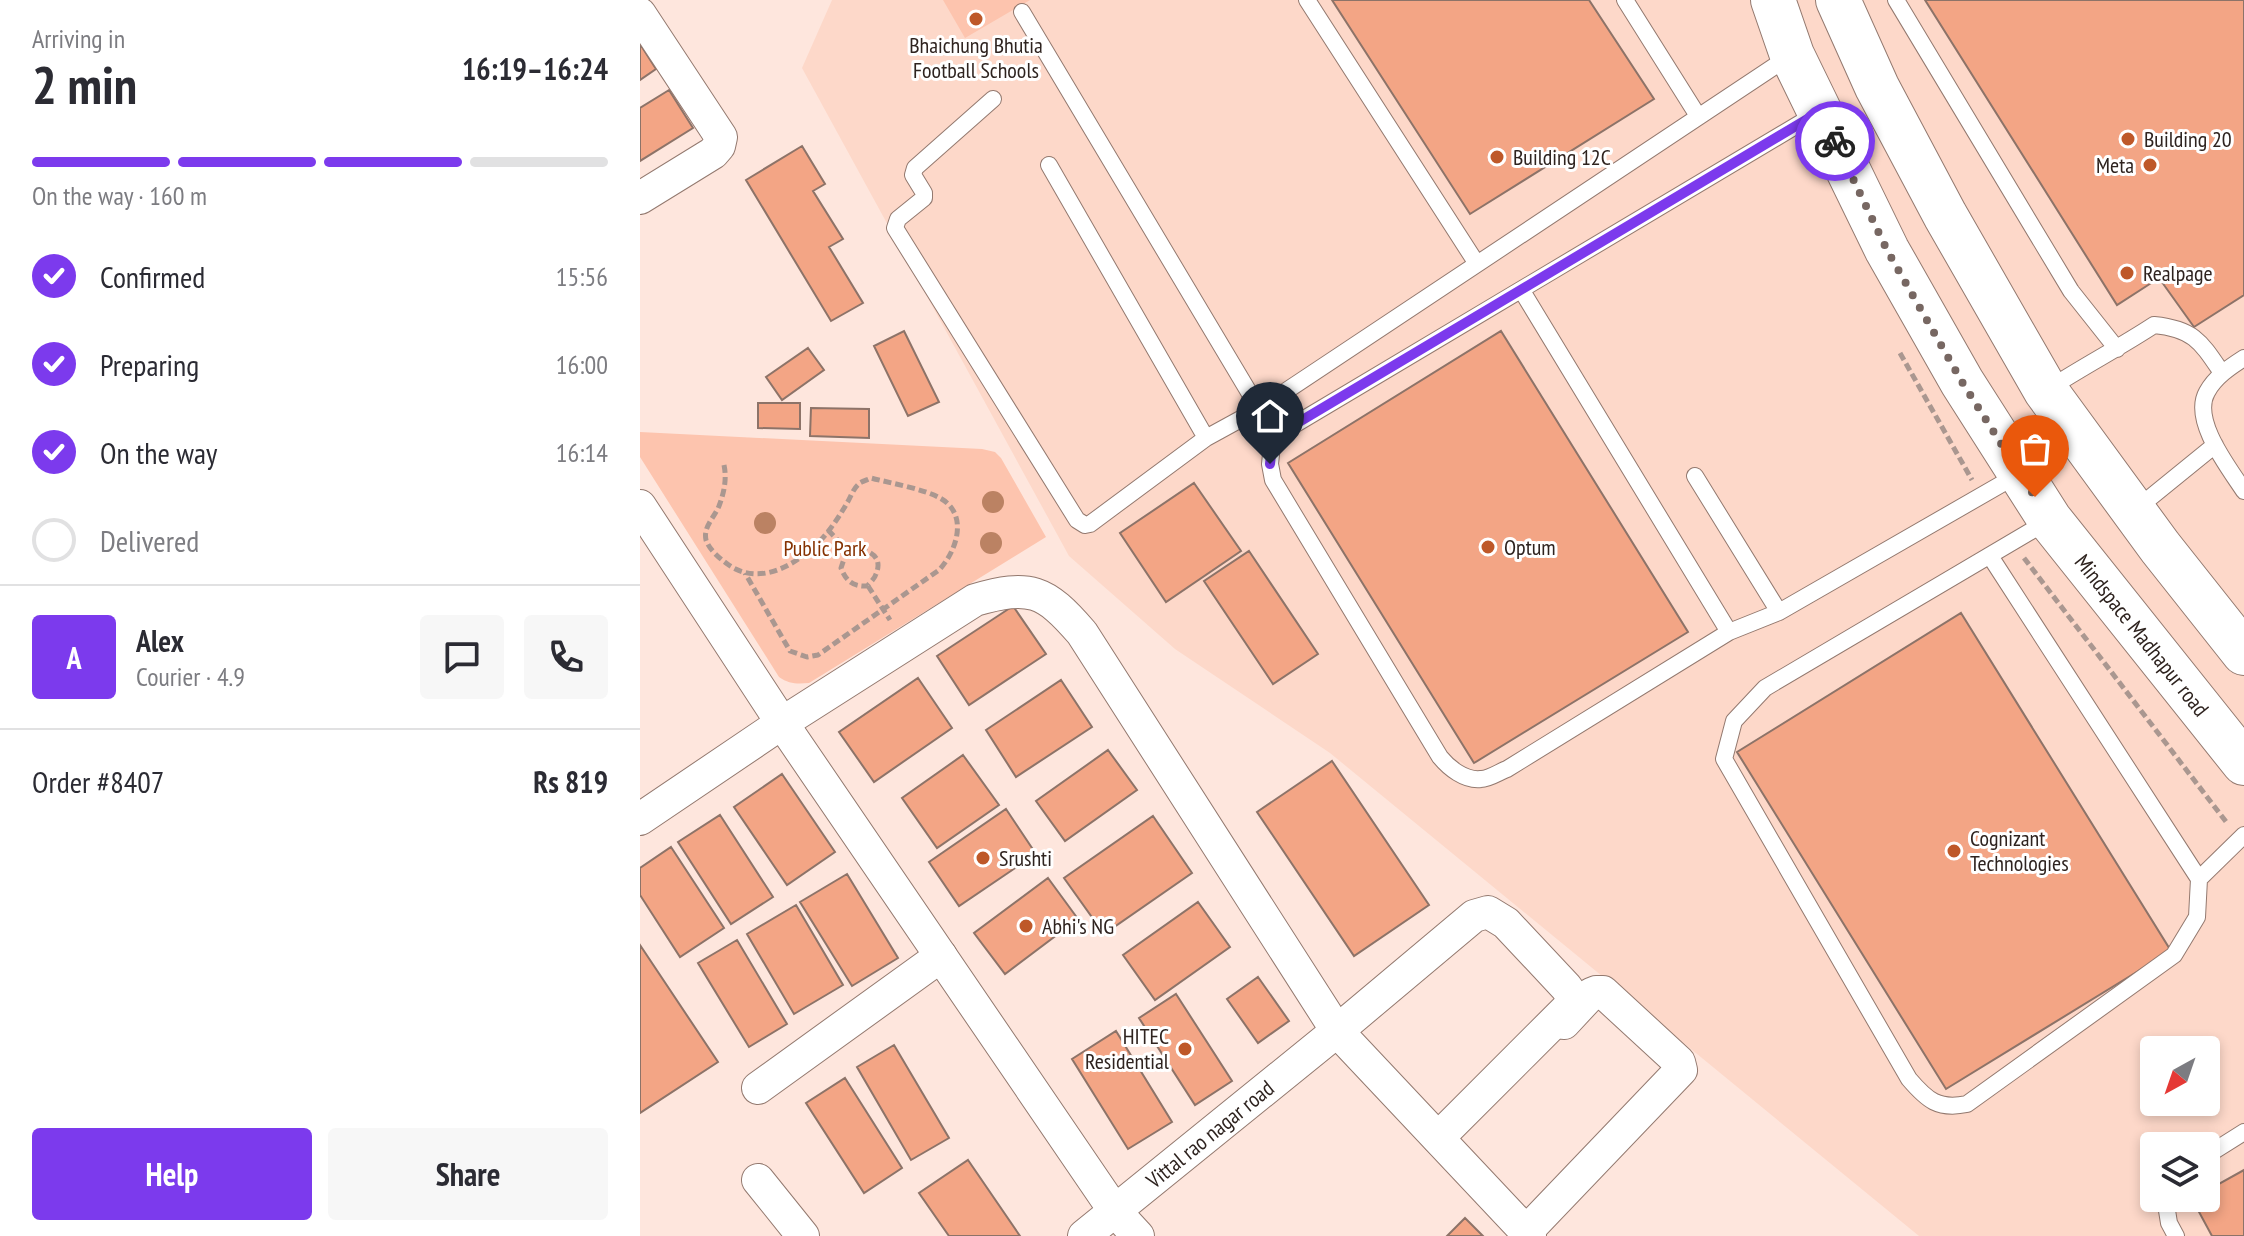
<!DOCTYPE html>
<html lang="en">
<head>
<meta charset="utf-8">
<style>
	:root { --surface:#fff; --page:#f7f7f7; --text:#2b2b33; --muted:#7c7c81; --line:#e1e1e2; --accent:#7c3aed }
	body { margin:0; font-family:"PT Sans Narrow",sans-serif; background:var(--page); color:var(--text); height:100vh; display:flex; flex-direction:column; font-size:30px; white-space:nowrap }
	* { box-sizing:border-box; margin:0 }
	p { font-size:26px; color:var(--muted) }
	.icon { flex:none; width:44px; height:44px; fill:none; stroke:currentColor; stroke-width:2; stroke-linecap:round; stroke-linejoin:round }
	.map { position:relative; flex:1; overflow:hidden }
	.drawer { display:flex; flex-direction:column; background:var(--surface); width:640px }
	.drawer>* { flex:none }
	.needle { width:52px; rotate:220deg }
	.buttons { position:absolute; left:1500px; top:1036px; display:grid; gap:16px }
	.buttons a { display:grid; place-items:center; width:80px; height:80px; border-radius:8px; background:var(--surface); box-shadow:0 4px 12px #0003; font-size:40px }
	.pin { position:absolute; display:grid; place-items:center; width:68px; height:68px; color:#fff; margin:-82px -34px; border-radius:50% 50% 50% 0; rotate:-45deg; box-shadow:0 0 8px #0007 }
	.pin .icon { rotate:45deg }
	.courier { position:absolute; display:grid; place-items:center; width:80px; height:80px; margin:-40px; border:6px solid #7c3aed; border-radius:50%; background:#fff; color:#222; box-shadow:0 2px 10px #0007 }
	.summary em { font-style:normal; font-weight:700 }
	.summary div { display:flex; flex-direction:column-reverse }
	.summary { display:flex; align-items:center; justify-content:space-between; height:136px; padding:0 32px }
	h1 { font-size:52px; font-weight:700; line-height:60px }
	.bar { display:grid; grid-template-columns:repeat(4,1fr); gap:12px 8px; align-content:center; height:96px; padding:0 32px }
	.bar i { height:10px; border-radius:6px; background:var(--line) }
	.bar .on { background:var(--accent) }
	.bar p { grid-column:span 4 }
	.line { display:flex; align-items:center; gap:20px; padding:0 32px; border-top:2px solid var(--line) }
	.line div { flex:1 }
	.round { display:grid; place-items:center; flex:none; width:84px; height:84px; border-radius:8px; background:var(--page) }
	ol { padding:0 32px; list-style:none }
	li { display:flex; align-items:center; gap:24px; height:88px }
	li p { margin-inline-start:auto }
	li .icon { padding:8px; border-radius:50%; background:var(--accent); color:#fff; stroke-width:4 }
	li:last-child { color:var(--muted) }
	li i { width:44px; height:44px; border:4px solid var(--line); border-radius:50% }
	.action { display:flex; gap:16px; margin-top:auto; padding:16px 32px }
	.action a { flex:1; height:92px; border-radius:8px; background:var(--accent); color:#fff; font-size:32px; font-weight:700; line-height:92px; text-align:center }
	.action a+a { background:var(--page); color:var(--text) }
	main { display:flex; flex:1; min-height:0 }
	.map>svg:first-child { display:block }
	.built { fill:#fdd8c9; fill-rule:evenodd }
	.green { fill:#fdc4ae }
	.building { fill:#f3a585; stroke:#8d7368; stroke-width:2 }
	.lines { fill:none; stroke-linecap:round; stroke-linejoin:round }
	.lane-casing { stroke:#93796f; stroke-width:18 }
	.street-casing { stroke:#93796f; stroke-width:34 }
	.secondary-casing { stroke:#93796f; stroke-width:46 }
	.path { stroke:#aa9790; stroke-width:5; stroke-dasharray:8 4; stroke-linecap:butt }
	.lane { stroke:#fff; stroke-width:16 }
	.street { stroke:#fff; stroke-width:32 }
	.secondary { stroke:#fff; stroke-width:44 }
	.tree { fill:#bb8263 }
	.done { stroke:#776762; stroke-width:8; stroke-dasharray:0 14.4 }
	.route { stroke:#7c3aed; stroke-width:10 }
	.poi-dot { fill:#be5829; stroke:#fff; stroke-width:3 }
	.labels { text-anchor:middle; stroke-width:6; stroke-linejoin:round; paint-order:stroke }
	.poi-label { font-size:22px; fill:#2e231f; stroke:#fff; text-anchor:start }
	.park-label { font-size:22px; fill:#853100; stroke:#fff }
	.street-label { font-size:22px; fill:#2e231f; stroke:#fff }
</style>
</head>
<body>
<main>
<section class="drawer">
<div class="summary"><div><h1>2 min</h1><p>Arriving in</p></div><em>16:19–16:24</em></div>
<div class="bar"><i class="on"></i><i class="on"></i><i class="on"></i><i></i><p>On the way · 160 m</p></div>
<ol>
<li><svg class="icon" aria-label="check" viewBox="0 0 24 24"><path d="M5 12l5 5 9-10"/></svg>Confirmed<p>15:56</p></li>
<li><svg class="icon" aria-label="check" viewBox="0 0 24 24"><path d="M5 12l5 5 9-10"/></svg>Preparing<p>16:00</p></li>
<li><svg class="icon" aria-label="check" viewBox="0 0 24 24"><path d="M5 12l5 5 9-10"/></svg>On the way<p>16:14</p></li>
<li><i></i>Delivered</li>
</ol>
<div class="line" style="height:144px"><b class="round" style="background:var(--accent);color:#fff">A</b><div><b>Alex</b><p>Courier · 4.9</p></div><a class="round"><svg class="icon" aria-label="chat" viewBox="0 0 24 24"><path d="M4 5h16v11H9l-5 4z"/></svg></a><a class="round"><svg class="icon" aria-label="phone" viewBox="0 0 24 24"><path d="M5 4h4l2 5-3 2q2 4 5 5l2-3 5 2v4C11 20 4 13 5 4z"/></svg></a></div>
<div class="line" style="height:104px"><div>Order #8407</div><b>Rs 819</b></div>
<div class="action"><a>Help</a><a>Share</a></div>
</section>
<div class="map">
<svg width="1604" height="1236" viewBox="0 0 1604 1236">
	<rect width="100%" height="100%" fill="#fee6dd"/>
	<path class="built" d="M192,0H1604V1236H1279L690,753L535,649L429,556L162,68ZM1514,1050H1566V1102H1514ZM1514,1146H1566V1198H1514Z"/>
	<path class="green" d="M303,0H390L325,38Z
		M0,432L342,449L355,452L361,458L406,537L169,683C157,684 149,684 139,677L0,457Z"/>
	<path class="building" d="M692,0H949L1014,99L830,214Z
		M1285,0H1604V295L1554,327L1519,278L1477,305Z
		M0,44L16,69L0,80Z
		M29,90L53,128L0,161V108Z
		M162,146L185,184L173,191L203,239L189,247L223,303L191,321L106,180Z
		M264,331L299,402L268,416L234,346Z
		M861,331L1048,632L834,763L648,463Z
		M168,348L184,370L142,400L126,377Z
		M118,403H160V429L118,428Z
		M171,408L229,409V438L170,436Z
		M554,483L601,551L526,602L480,533Z
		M609,551L678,654L633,684L564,581Z
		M373,606L406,654L329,705L297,656Z
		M1321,613L1531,951L1306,1089L1097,752Z
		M278,678L312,728L234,782L199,732Z
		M421,680L452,727L376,777L346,730Z
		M468,750L497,790L425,841L396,801Z
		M323,755L359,805L297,848L262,798Z
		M692,761L789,905L714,956L617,812Z
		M142,774L195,852L147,885L94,807Z
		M366,809L396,854L319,906L289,862Z
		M80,815L133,897L91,924L38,842Z
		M513,816L552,873L464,934L424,878Z
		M31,847L84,928L40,957L0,895V868Z
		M207,874L258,958L212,986L160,902Z
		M408,878L438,919L365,974L334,933Z
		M558,902L590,947L515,1000L483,955Z
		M156,905L203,985L154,1014L107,934Z
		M97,940L147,1024L109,1047L58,963Z
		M0,945L78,1062L0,1113Z
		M618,977L649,1021L618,1043L587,999Z
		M536,994L592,1081L555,1105L499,1018Z
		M476,1031L532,1122L488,1149L432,1059Z
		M254,1045L309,1138L271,1160L217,1067Z
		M205,1078L262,1168L224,1193L166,1103Z
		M328,1160L380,1236H309L279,1193Z
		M1604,1170V1236H1572L1552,1199L1566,1198V1191Z
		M825,1218L843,1236H807Z"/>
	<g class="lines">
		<g class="lane-casing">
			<path id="lane" d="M667,0L837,264
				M985,0L1058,116
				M1256,0L1431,291L1477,349
				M382,12L619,409
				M353,99L275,168L273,175L284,193V198L258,219L255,228L437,520L445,525L450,524L566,438L619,409L1150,56
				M1179,112L654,425L632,445L630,464L633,480L800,757C809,768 825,781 841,779C849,779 859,772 867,769L1089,632L1139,612L1379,474
				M409,165L566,438
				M882,291L1089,632
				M1604,358C1590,367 1575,377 1567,392C1551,420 1589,468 1604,491
				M1407,390C1442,367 1479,348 1514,325C1554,329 1561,342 1582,373
				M1055,476L1139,612
				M1495,510L1575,445
				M1408,521L1125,688L1094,721L1084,759L1269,1079C1287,1100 1298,1110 1327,1104L1534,955L1557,917L1559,879L1604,835
				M1350,556L1559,879
				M1566,1156L1604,1132
				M1525,1198L1529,1223L1536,1236"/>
		</g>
		<g class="street-casing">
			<g id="street">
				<path d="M0,14L81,137L79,146L73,153L0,198"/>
				<path d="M0,506L142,723L474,1210L498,1236"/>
				<path d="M0,819L142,723L335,600C390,584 405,590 442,633L697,1031L890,1236"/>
				<path d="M118,1088L301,956"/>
				<path d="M118,1180L163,1236"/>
				<path d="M886,1232L1041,1070L1039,1062L963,992H956L951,994L924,1023"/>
				<path id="s1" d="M444,1236L697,1031L834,916L848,912L866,923L926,987L934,998L933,1003L798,1138"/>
			</g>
		</g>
		<g class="secondary-casing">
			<g id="secondary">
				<path id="s2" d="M1133,0L1152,55L1247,250L1322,382L1410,520L1604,763"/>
				<path d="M1198,0L1237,87L1305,215L1406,391L1520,547L1604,653"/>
			</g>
		</g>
		<path class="path" d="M1260,353L1332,480
			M84,465C87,479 84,493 79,506C74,518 63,527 66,540C69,549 78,557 86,563C117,587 153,567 178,543C189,532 199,517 207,503C211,497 213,488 220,483C221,482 229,479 231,478C250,483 284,489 300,498C329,514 317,551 299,570L178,655L167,657L150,651L105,573
			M188,530L207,550
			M207,550C222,547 245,553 236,574C235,578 231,582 228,585
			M207,550L201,568C206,581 213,587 228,586
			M1384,558L1587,823
			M228,586L250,620"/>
		<use href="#lane" class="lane"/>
		<use href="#street" class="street"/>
		<use href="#secondary" class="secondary"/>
	</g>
	<g class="tree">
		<circle cx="353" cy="502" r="11"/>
		<circle cx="125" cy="523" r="11"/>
		<circle cx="351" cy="543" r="11"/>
	</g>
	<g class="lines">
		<path class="done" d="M1195,141L1247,250L1322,382L1395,497"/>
		<path class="route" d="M630,464L632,445L654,425L1181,111L1195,141"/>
	</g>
	<g class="poi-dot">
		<circle cx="336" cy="19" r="8"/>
		<circle cx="1488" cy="139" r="8"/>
		<circle cx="857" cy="157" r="8"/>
		<circle cx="1510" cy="165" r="8"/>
		<circle cx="1487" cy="273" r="8"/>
		<circle cx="848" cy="547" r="8"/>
		<circle cx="1314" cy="851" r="8"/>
		<circle cx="343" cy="858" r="8"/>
		<circle cx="386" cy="926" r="8"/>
		<circle cx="545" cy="1049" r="8"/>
	</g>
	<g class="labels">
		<g class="poi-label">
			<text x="336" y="53" text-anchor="middle">Bhaichung Bhutia<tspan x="336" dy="25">Football Schools</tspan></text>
			<text x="1504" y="147">Building 20</text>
			<text x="873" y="165">Building 12C</text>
			<text x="1494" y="173" text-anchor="end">Meta</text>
			<text x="1503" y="281">Realpage</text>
			<text x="864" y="555">Optum</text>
			<text x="1330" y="846">Cognizant<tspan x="1330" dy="25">Technologies</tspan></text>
			<text x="359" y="866">Srushti</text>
			<text x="402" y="934">Abhi's NG</text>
			<text x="529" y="1044" text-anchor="end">HITEC<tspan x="529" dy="25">Residential</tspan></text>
		</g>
		<g class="park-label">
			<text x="185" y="556">Public Park</text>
		</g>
		<g class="street-label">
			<text dy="8" stroke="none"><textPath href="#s2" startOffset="738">Mindspace Madhapur road</textPath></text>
			<text dy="8" stroke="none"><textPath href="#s1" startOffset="162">Vittal rao nagar road</textPath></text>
		</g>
	</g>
</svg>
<div class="buttons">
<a><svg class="needle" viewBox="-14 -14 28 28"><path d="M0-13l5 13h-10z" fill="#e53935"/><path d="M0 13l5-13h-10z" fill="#7c7c81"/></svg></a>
<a><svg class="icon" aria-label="layers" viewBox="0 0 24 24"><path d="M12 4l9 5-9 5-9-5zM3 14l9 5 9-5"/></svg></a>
</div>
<div class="pin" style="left:1395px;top:497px;background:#ea580c"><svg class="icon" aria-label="bag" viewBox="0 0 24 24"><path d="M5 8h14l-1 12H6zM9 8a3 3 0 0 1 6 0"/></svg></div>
<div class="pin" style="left:630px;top:464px;background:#1f2937"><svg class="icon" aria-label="home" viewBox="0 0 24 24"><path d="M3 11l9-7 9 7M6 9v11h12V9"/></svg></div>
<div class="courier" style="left:1195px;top:141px"><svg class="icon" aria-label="bike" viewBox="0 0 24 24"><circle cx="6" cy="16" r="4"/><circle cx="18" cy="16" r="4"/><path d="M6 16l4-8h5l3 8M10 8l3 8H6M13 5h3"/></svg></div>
</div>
</main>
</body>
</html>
